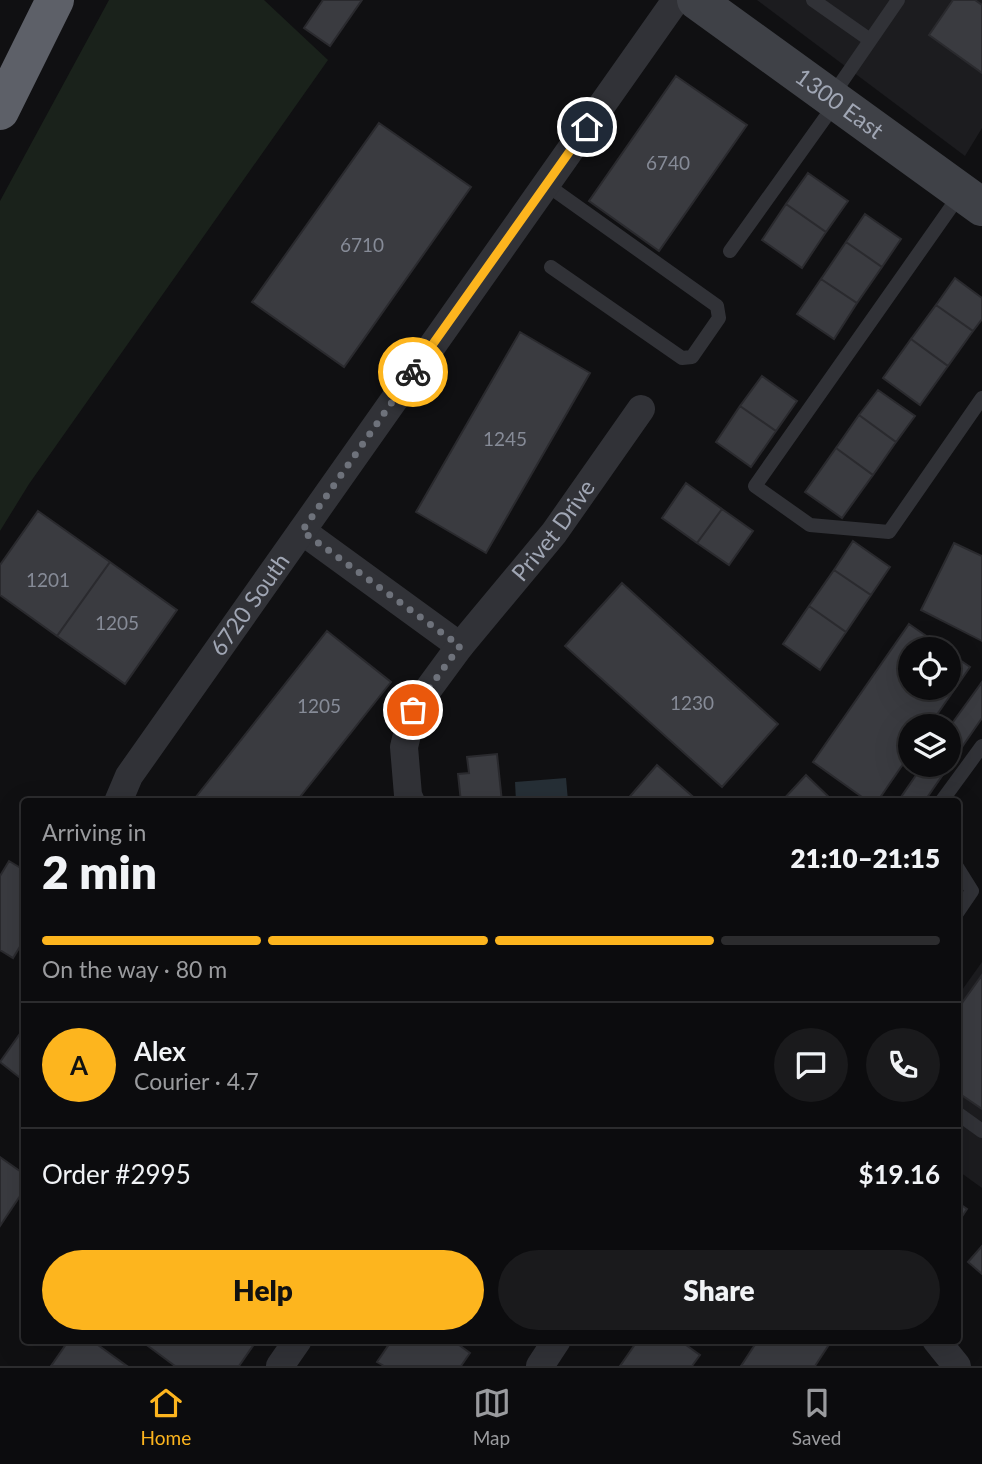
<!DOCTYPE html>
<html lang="en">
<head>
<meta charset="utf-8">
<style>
	:root { --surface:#0c0c0e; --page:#1a1a1c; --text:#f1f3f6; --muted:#9a9b9e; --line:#2c2c2e; --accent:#fdb51e }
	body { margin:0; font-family:Lato,sans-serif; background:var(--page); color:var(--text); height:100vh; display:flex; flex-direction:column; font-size:26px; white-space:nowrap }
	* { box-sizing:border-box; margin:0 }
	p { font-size:23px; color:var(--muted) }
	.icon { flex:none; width:38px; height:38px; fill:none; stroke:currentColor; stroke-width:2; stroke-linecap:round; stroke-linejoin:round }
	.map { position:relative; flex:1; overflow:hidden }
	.sheet { position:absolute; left:21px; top:798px; width:940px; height:546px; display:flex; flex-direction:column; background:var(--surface); border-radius:7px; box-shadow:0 7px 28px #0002,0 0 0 2px var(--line) }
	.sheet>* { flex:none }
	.buttons { position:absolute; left:898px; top:637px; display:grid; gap:14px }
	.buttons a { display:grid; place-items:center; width:63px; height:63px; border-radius:50%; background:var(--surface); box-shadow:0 7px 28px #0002,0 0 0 2px var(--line); font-size:35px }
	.pin { position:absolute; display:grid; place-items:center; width:60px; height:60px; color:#fff; margin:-30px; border:4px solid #fff; border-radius:50%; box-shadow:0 2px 7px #0007 }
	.courier { position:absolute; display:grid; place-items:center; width:70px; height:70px; margin:-35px; border:5px solid #fdb51e; border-radius:50%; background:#fff; color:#222; box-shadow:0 2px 9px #0007 }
	.summary em { font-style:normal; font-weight:800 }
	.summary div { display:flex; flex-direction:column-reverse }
	.summary { display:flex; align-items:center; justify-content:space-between; height:119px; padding:0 21px }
	h1 { font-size:46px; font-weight:800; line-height:52px }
	.bar { display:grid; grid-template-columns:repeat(4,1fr); gap:10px 7px; align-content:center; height:84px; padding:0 21px }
	.bar i { height:9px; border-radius:5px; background:var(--line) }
	.bar .selected { background:var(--accent) }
	.bar p { grid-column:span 4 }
	.line { display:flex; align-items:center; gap:18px; padding:0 21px; border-top:2px solid var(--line) }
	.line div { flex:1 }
	.round { display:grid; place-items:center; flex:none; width:74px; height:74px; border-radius:37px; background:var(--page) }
	.action { display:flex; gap:14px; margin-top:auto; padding:14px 21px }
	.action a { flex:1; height:80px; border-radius:42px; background:var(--accent); color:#111; font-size:28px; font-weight:800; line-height:80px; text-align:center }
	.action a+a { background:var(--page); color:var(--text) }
	.tab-bar { display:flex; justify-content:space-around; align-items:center; height:98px; border-top:2px solid var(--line); background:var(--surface); font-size:19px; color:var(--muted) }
	.tab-bar a { display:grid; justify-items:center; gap:4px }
	.tab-bar .selected { color:var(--accent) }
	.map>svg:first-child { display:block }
	.built { fill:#1c1c1f }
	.green { fill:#1a221b }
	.water { fill:#262f36 }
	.building { fill:#3a3b40; stroke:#2a2a2e; stroke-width:2 }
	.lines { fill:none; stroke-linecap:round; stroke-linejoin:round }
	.service { stroke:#313237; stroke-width:14 }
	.minor { stroke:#313237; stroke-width:28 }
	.secondary { stroke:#3f4147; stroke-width:38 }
	.motorway { stroke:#5d6068; stroke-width:38 }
	.done { stroke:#6e727b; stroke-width:7; stroke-dasharray:0 12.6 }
	.route { stroke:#fdb51e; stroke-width:9 }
	.labels { text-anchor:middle; stroke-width:5; stroke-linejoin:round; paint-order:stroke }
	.number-label { font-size:19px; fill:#868b97 }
	.street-label { font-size:23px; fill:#a0a6b4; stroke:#0b0b0d }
</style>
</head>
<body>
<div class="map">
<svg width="982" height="1366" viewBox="0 0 982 1366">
	<rect width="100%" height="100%" fill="#101012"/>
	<path class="built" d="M757,0H982V128L965,156Z
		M982,962V1188L957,1170V997Z"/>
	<path class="green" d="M109,0H264L328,60L29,484L0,531V201Z"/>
	<path class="water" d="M566,778L568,801H516L515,782Z"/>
	<path class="building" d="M323,0H362L330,46L304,28Z
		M953,0H975L982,5V73L929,35Z
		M676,76L747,125L659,251L589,201Z
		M379,123L471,187L344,367L252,302Z
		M808,173L848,201L826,232L786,204Z
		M786,204L826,232L802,268L762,240Z
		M865,214L901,239L882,267L846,242Z
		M846,242L882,267L857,303L821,279Z
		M955,278L982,298V319L973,331L936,305Z
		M821,279L857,303L834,339L797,314Z
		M936,305L973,331L948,366L911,339Z
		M520,332L590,373L486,553L416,512Z
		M911,339L948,366L920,405L883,378Z
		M762,376L797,401L776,431L740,406Z
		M878,390L915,416L896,442L859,415Z
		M740,406L776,431L751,467L716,442Z
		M859,415L896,442L873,475L836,448Z
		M836,448L873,475L842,518L805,492Z
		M686,483L722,509L697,543L662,518Z
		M722,509L753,531L729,565L697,543Z
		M38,511L110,562L57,636L0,595V565Z
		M853,541L890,567L871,595L834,570Z
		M954,543L982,556V641L921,610Z
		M110,562L177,610L125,684L57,636Z
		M834,570L871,595L846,632L809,606Z
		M622,583L778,724L722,787L565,646Z
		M809,606L846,632L820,670L783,644Z
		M909,624L945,649H910V688H948V652L970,667L929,726H910V754L877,802H869L813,762Z
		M327,631L391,682L296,802H192Z
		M982,682V718L924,802H901L899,800L923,765H948V729Z
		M497,754L502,802H461L458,774L469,773L467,757Z
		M657,765L699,802H625Z
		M806,775L834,802H781Z
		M9,861L24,870V940L13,958L0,950V876Z
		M982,975V1109L957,1092V1010Z
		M24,1028V1081L0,1062Z
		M0,1157L24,1174V1190L0,1226Z
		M957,1202L967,1209L957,1224Z
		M982,1246V1274L968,1262Z
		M69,1340H91L127,1366H51Z
		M140,1340H257L239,1366H175Z
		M392,1340H456L455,1342L470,1353L461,1366H384L377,1362Z
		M638,1340L653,1342L655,1340H679L700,1355L692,1366H620Z
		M758,1340H832L815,1366H741Z"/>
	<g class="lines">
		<path class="service" d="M813,0L870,40
			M832,96L898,0
			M547,185L717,306L719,318L692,357L682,358L551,267
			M961,193L755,486L810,525L889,532L982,398
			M730,251L835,104
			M941,802L982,746
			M957,867L972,891L957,913
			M957,1113L982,1131"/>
		<g class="minor">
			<path d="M302,531L460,646"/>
			<path id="s1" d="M118,802L129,776L676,0"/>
			<path id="s2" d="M411,802L408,795L404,747L413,710L460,646L554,533L641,409"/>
			<path d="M936,1340L957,1366"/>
			<path d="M280,1366L298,1340"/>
			<path d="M540,1366L557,1340"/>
		</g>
		<path class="secondary" id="s3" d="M696,0L982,207"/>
		<path class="motorway" d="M0,111L55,0"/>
	</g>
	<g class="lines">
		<path class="done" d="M413,372L302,531L460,646L413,710"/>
		<path class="route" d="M413,372L587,127"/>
	</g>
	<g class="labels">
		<g class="number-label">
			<text x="668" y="170">6740</text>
			<text x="362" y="252">6710</text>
			<text x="505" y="446">1245</text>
			<text x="48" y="587">1201</text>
			<text x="117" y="630">1205</text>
			<text x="692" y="710">1230</text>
			<text x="319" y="713">1205</text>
		</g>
		<g class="street-label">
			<text dy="8" stroke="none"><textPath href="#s3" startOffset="177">1300 East</textPath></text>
			<text dy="8" stroke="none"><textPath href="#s2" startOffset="322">Privet Drive</textPath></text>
			<text dy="8" stroke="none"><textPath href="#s1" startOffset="238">6720 South</textPath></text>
		</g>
	</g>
</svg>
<div class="buttons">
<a><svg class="icon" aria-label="locate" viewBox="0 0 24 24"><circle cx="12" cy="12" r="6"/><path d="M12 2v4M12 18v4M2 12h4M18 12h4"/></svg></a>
<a><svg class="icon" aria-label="layers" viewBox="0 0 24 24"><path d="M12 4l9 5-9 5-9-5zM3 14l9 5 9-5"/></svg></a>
</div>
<div class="pin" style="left:413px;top:710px;background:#ea580c"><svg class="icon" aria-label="bag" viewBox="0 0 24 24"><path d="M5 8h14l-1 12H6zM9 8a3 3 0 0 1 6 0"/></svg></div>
<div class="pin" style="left:587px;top:127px;background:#1f2937"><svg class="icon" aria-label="home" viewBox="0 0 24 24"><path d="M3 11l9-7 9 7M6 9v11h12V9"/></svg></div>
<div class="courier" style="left:413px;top:372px"><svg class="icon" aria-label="bike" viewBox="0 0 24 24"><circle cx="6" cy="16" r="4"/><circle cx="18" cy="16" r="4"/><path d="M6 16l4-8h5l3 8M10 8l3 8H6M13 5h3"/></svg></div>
<section class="sheet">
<div class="summary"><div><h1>2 min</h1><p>Arriving in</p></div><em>21:10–21:15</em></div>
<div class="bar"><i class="selected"></i><i class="selected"></i><i class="selected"></i><i></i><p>On the way · 80 m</p></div>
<div class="line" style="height:126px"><b class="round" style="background:var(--accent);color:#111">A</b><div><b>Alex</b><p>Courier · 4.7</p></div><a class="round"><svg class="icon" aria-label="chat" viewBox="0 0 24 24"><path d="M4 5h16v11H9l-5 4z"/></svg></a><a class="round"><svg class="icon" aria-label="phone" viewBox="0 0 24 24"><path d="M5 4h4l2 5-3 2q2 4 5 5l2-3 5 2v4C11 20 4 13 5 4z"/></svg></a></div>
<div class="line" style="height:91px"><div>Order #2995</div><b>$19.16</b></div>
<div class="action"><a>Help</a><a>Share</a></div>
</section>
</div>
<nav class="tab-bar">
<a class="selected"><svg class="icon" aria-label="home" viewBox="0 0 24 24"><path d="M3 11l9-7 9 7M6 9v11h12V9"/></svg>Home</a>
<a><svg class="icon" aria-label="map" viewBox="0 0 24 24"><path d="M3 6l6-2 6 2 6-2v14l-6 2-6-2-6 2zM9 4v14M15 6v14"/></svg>Map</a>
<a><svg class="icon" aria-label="saved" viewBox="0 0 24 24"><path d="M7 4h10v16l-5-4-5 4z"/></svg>Saved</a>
</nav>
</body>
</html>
